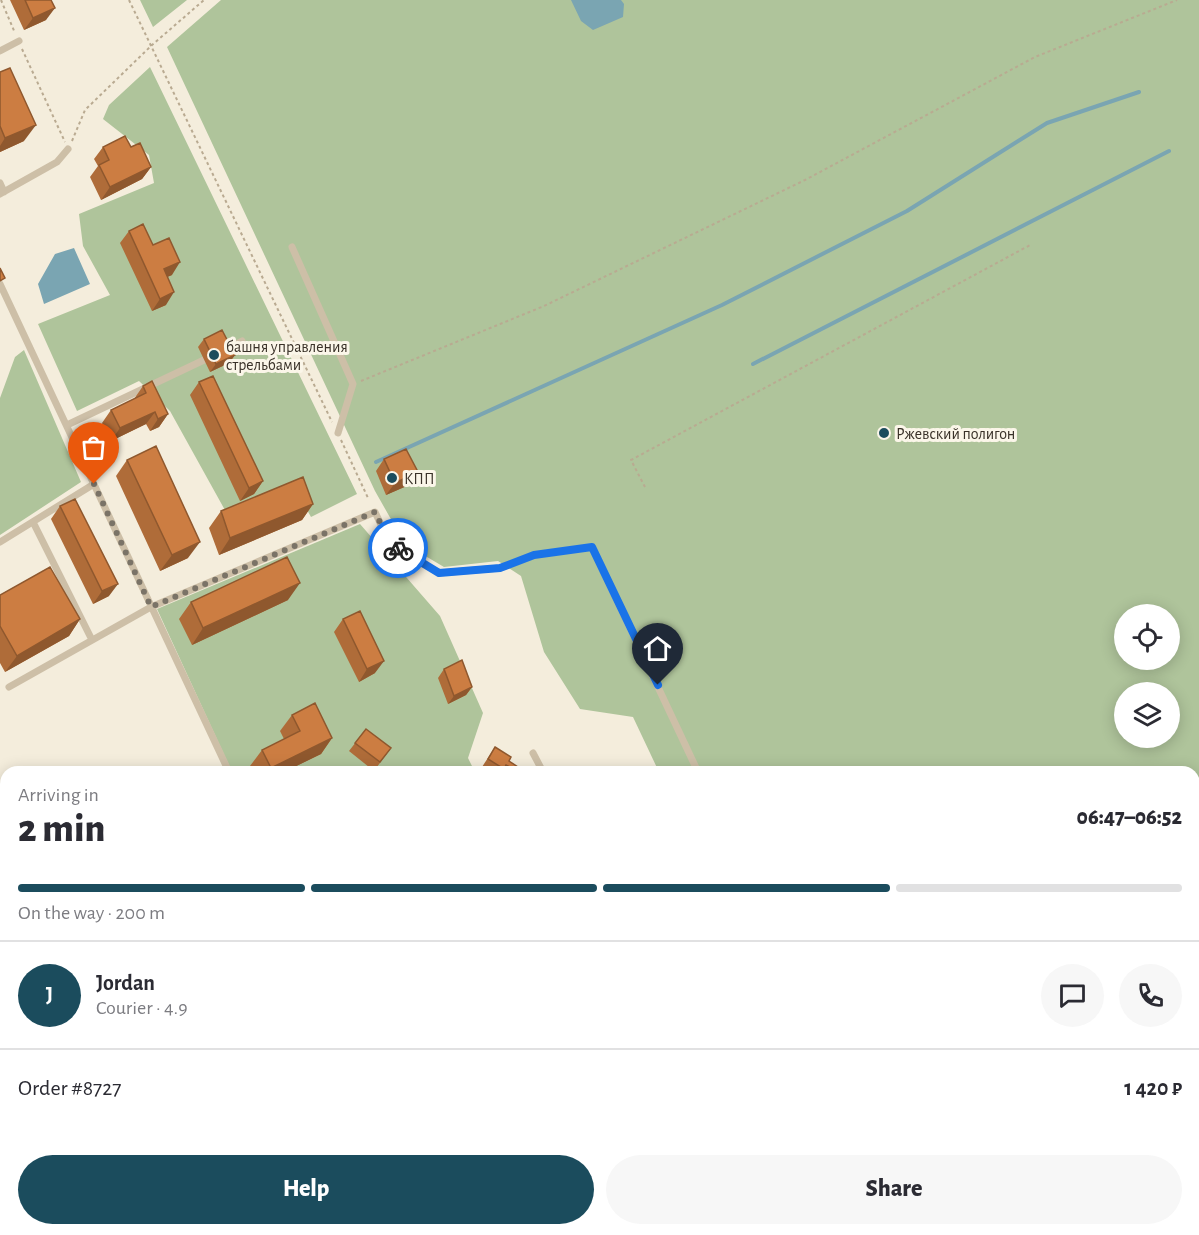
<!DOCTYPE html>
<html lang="en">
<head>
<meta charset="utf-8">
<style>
	:root { --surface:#fff; --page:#f7f7f7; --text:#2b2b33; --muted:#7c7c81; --line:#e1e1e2; --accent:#1b4c5d }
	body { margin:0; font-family:"Alegreya Sans",sans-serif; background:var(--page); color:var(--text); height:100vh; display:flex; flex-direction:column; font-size:22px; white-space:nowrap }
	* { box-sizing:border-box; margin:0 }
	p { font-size:20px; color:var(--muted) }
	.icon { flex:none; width:33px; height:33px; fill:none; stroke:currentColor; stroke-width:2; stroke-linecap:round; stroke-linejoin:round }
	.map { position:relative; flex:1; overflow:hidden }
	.side { position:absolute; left:0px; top:766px; width:1200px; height:470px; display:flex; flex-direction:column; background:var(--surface); border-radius:18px 18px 0 0; box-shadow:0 3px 15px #0003 }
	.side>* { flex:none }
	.controls { position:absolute; left:1114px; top:604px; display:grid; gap:12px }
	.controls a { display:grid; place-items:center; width:66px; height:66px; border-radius:50%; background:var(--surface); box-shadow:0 3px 15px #0003; font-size:30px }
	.pin { position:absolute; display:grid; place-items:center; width:51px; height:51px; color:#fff; margin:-62px -26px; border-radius:50% 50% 50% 0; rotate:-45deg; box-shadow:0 0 6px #0007 }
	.pin .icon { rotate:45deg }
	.courier { position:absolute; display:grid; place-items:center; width:60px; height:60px; margin:-30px; border:4px solid #1a73e8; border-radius:50%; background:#fff; color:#222; box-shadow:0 2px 8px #0007 }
	.head em { font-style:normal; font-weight:800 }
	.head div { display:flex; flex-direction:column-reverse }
	.head { display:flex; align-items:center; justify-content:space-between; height:102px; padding:0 18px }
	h1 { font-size:39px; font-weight:800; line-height:45px }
	.bar { display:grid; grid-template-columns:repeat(4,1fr); gap:9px 6px; align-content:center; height:72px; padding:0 18px }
	.bar i { height:8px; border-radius:4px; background:var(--line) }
	.bar .selected { background:var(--accent) }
	.bar p { grid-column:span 4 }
	.line { display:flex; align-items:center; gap:15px; padding:0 18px; border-top:2px solid var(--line) }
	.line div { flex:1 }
	.round { display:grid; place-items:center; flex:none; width:63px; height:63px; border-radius:32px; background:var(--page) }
	.primary-button { display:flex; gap:12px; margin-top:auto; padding:12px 18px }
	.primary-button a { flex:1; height:69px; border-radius:36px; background:var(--accent); color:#fff; font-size:24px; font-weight:800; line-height:69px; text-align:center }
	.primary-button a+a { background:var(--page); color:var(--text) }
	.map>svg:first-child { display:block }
	.green { fill:#afc49b; fill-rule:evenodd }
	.water { fill:#7aa5b2 }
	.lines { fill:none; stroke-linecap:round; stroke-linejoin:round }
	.stream { stroke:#7aa5b2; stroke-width:4 }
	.river { stroke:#7aa5b2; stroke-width:21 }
	.path { stroke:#b9aa91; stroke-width:2; stroke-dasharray:3 3; stroke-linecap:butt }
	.service { stroke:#cdbfa7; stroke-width:7 }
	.wall { fill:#af6c39 }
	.shaded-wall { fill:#8f582e }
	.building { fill:#cc7d42; stroke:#8f582e; stroke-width:1.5 }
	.done { stroke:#7a7367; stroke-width:6; stroke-dasharray:0 10.8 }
	.route { stroke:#1a73e8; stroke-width:8 }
	.poi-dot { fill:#1b4c5d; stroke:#fbf6e9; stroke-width:2 }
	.labels { text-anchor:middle; stroke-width:6; stroke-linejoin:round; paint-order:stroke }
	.poi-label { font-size:16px; fill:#393128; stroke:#fbf6e9; text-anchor:start }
</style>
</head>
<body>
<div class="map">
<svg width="1199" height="1235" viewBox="0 0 1199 1235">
	<rect width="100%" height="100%" fill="#f4eddc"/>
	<path class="green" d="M140,0H187L153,27Z
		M221,0H1199V908L1194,910V772H659L633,717L580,709L544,652L521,576L498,561L444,567L405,544L375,491L167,47ZM1125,615H1170V660H1125ZM1125,693H1170V738H1125Z
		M150,67L357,494L311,517L292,483L226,512L170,411L139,381L77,411L38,324L110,295L83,246L79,214L154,183L149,155L103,119L109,105Z
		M24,350L81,482L0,535V398L15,357Z
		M360,524L440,616L483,713L468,758L475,772H232L157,609Z
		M1199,928V1235H908L906,1230H1194V929Z"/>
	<path class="water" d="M571,0H621L624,4L623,17L593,30L581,21Z
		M74,248L90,284L44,304L38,284L55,254Z
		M69,1230H273L276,1235H84Z"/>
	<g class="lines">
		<path class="stream" d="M753,364L1169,151
			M376,462L722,305L907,211L1047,123L1139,92"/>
		<path class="river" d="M1194,988L1199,989
			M1194,1042L1199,1067
			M1068,1230V1235"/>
		<path class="path" d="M1,0L15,33
			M129,0L332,422
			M22,49L65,142
			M72,141L85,110L152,45L204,0
			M361,381L544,306L805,180L1035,57L1177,0
			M341,440L368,498
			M645,487L631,460L1032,244"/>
		<path class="service" d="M0,51L19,41
			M0,183L4,192
			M0,194L57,162L68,149
			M292,247L353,384L338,433
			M0,284L229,772
			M223,351L242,341
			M67,425L204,360
			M33,522L92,640
			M0,542L94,484
			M9,687L151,607L375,512L390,544L439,573L500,568L534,555L592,547L698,772
			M533,753L543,772
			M1194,919L1199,918
			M0,1168L6,1165
			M766,1230L768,1235
			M446,1235L457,1230"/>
	</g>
	<path class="wall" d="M10,0H51L46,20L24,30Z
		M0,72L24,141L0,152Z
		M103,147H131L151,167L142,179L101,200L90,177L98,166L94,159Z
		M129,231L153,245L172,275L167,277L166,305L152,311L120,243Z
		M204,339L235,355L229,363L210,372L198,347Z
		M199,382L263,481L254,494L240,501L190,395Z
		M143,386L168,414L159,427L150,431L146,424L111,441L102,423L111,410L134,399Z
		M384,459L409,485L386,495L376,471Z
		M127,460L188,558L160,571L116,476Z
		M313,504L302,520L219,555L209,528L221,511Z
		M60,506L109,596L93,604L51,519Z
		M0,595L80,619L69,636L5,672L0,663Z
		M288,600L192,645L179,619L191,602Z
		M343,619L375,673L359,682L334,632Z
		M444,669L472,687L466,695L448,704L438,678Z
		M292,715L332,738L321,754L284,772H253L250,766L262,750L284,739L280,731Z
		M366,729L391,748L374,771L349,751Z
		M495,747L509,761L523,772H491L482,767Z
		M6,841V901L0,889V844Z
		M6,1167V1204L0,1191V1174L4,1168Z
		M301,1230H340L343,1235H304Z
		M510,1230H544L541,1235H512Z
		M778,1230H891L888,1235H775Z"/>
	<path class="shaded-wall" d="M55,8L46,20L24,30L33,18Z
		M36,125L24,141L0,152V146L5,138Z
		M151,167L142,179L101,200L110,187Z
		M180,262L172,275L155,282L164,269Z
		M174,292L166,305L152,311L160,299Z
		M235,355L229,363L210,372L216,364Z
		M155,412L146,424L111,441L120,428Z
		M168,414L159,427L150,431L158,419Z
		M418,472L409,485L386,495L395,483Z
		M263,481L254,494L240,501L249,488Z
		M313,504L302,520L219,555L230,538Z
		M200,542L188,558L160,571L172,555Z
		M300,583L288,600L192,645L203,628Z
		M118,584L109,596L93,604L102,591Z
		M80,619L69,636L5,672L17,656Z
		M384,661L375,673L359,682L367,669Z
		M472,687L466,695L448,704L454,696Z
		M332,738L321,754L284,772H268L271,768Z
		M540,1230H544L541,1235H529Z
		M789,1230H794L791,1235H785Z
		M891,1230L888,1235H881Z"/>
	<path class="building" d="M25,0H51L55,8L33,18Z
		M10,68L36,125L5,138L0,126V72Z
		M125,136L131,147L140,143L151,167L110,187L99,165L109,160L103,147Z
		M143,224L153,245L169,238L180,262L164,269L174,292L160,299L129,231Z
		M0,268L5,278L0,281Z
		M222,330L235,355L216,364L204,339Z
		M213,376L263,481L249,488L199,382Z
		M152,381L168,414L158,419L155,412L120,428L111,410L146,393L143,386Z
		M156,446L200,542L172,555L127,460Z
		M406,449L418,472L395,483L384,459Z
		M303,477L313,504L230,538L221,511Z
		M75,499L118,584L102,591L60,506Z
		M287,557L300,583L203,628L191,602Z
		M50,567L80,619L17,656L0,626V595Z
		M360,611L384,661L367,669L343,619Z
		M462,660L472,687L454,696L444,669Z
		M315,703L332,738L271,768L262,750L300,731L292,715Z
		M366,729L391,748L380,762L355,743Z
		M495,747L511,757L509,761L524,771L523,772H520L506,765L504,769L488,759Z
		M6,841V871L0,859V844Z
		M321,1230H340L343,1235H323Z
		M481,1230H501L503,1235H470Z
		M520,1230H540L529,1235H522Z
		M802,1230H891L881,1235H805Z"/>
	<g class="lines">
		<path class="done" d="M94,484L151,607L375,512L390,543L398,548"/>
		<path class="route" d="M398,548L439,573L500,568L534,555L592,547L658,685"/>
	</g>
	<g class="poi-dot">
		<circle cx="214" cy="355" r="6"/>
		<circle cx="884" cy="433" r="6"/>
		<circle cx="392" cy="478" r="6"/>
	</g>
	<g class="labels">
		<g class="poi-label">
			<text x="226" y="352">башня управления<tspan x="226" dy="18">стрельбами</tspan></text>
			<text x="896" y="439">Ржевский полигон</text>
			<text x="404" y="484">КПП</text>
		</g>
	</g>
</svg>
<div class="controls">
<a><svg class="icon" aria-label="locate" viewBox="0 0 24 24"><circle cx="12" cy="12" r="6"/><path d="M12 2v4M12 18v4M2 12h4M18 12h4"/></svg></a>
<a><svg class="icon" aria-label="layers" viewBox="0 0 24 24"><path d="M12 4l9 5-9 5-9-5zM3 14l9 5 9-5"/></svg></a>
</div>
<div class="pin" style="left:94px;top:484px;background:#ea580c"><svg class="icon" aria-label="bag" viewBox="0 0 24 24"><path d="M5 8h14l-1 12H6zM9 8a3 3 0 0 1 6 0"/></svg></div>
<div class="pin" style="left:658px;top:685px;background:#1f2937"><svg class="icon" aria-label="home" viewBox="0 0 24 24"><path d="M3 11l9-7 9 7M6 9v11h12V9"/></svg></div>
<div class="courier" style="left:398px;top:548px"><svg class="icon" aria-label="bike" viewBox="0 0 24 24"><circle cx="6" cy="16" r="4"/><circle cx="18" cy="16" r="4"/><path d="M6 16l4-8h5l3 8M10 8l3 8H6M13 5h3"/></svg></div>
<section class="side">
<div class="head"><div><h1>2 min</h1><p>Arriving in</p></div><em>06:47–06:52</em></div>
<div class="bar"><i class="selected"></i><i class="selected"></i><i class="selected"></i><i></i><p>On the way · 200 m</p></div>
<div class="line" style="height:108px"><b class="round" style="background:var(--accent);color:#fff">J</b><div><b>Jordan</b><p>Courier · 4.9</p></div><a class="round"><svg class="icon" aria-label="chat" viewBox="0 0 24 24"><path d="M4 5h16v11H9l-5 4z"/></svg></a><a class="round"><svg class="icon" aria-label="phone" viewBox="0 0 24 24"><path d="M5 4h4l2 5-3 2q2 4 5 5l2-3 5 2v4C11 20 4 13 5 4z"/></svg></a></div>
<div class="line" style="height:78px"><div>Order #8727</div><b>1 420 ₽</b></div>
<div class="primary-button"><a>Help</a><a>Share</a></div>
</section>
</div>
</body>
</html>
